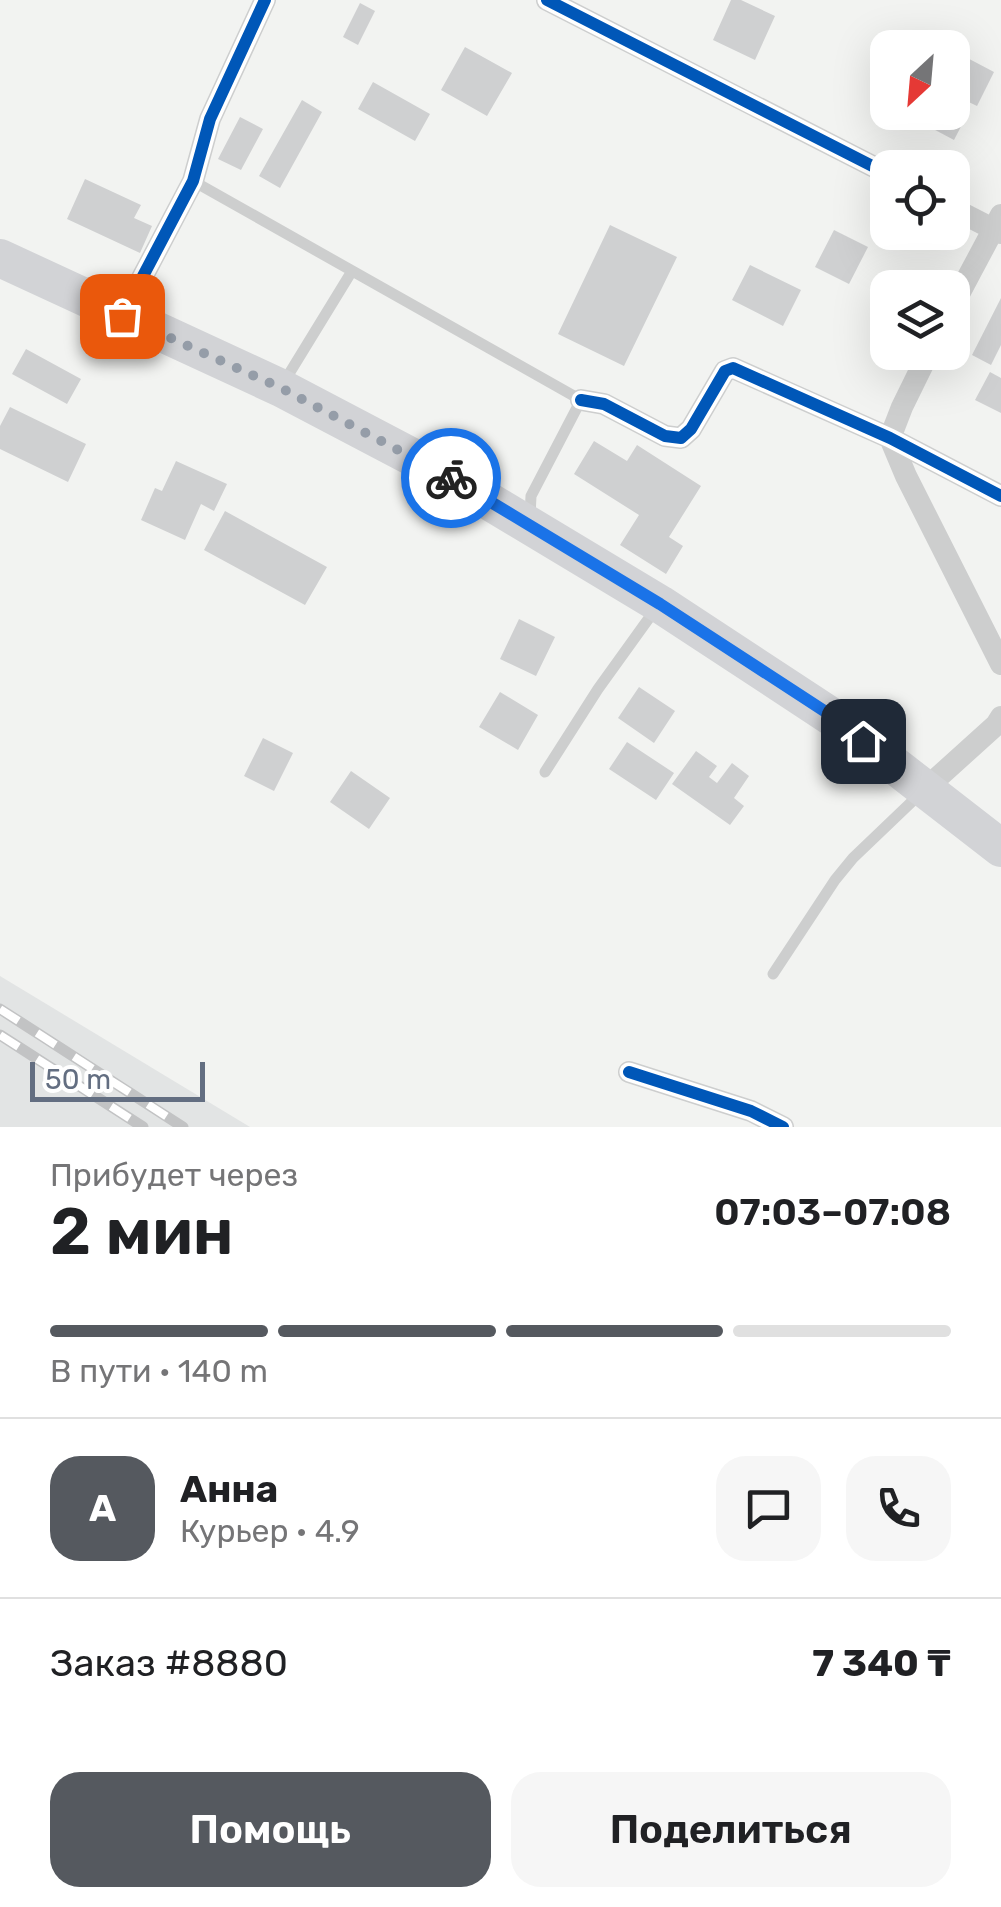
<!DOCTYPE html>
<html lang="ru">
<head>
<meta charset="utf-8">
<style>
	:root { --surface:#fff; --page:#f6f6f6; --text:#202124; --muted:#757577; --line:#e0e0e0; --accent:#55595f }
	body { margin:0; font-family:Rubik,sans-serif; background:var(--page); color:var(--text); height:100vh; display:flex; flex-direction:column; font-size:38px; white-space:nowrap }
	* { box-sizing:border-box; margin:0 }
	p { font-size:32px; color:var(--muted) }
	.icon { flex:none; width:55px; height:55px; fill:none; stroke:currentColor; stroke-width:2; stroke-linecap:round; stroke-linejoin:round }
	.map { position:relative; height:1127px; overflow:hidden }
	.sheet { display:flex; flex-direction:column; background:var(--surface); flex:1 }
	.sheet>* { flex:none }
	.needle { width:65px; rotate:206deg }
	.fabs { position:absolute; left:870px; top:30px; display:grid; gap:20px }
	.fabs a { display:grid; place-items:center; width:100px; height:100px; border-radius:20px; background:var(--surface); box-shadow:0 10px 40px #0002; font-size:50px }
	.scale { position:absolute; left:30px; bottom:25px; width:175px; box-sizing:border-box; padding-left:10px; border:5px solid #636e81; border-top:0; font-size:28px; line-height:35px; white-space:nowrap; color:#636e81; -webkit-text-stroke:8px #fff; paint-order:stroke }
	.pin { position:absolute; display:grid; place-items:center; width:85px; height:85px; color:#fff; margin:-42px; border-radius:20px; box-shadow:0 5px 15px #0006 }
	.courier { position:absolute; display:grid; place-items:center; width:100px; height:100px; margin:-50px; border:8px solid #1a73e8; border-radius:50%; background:#fff; color:#222; box-shadow:0 2px 12px #0007 }
	.overview em { font-style:normal; font-weight:600 }
	.overview div { display:flex; flex-direction:column-reverse }
	.overview { display:flex; align-items:center; justify-content:space-between; height:170px; padding:0 50px }
	h1 { font-size:65px; font-weight:600; line-height:75px }
	.bar { display:grid; grid-template-columns:repeat(4,1fr); gap:15px 10px; align-content:center; height:120px; padding:0 50px }
	.bar i { height:12px; border-radius:8px; background:var(--line) }
	.bar .on { background:var(--accent) }
	.bar p { grid-column:span 4 }
	.line { display:flex; align-items:center; gap:25px; padding:0 50px; border-top:2px solid var(--line) }
	.line div { flex:1 }
	.round { display:grid; place-items:center; flex:none; width:105px; height:105px; border-radius:30px; background:var(--page) }
	.primary-button { display:flex; gap:20px; margin-top:auto; padding:20px 50px }
	.primary-button a { flex:1; height:115px; border-radius:30px; background:var(--accent); color:#fff; font-size:40px; font-weight:600; line-height:115px; text-align:center }
	.primary-button a+a { background:var(--page); color:var(--text) }
	.map>svg:first-child { display:block }
	.built { fill:#e2e4e4 }
	.building { fill:#cfd0d1 }
	.lines { fill:none; stroke-linecap:round; stroke-linejoin:round }
	.lane { stroke:#cdcece; stroke-width:11 }
	.street { stroke:#cdcece; stroke-width:22 }
	.primary { stroke:#d2d3d6; stroke-width:38 }
	.rail-casing { stroke:#c2c3c4; stroke-width:11 }
	.rail { stroke:#fff; stroke-width:8; stroke-dasharray:22; stroke-linecap:butt }
	.cycleway-casing { stroke:#fff; stroke-width:19 }
	.cycleway { stroke:#0057b8; stroke-width:12 }
	.done { stroke:#959da8; stroke-width:10; stroke-dasharray:0 18 }
	.route { stroke:#1a73e8; stroke-width:12 }
</style>
</head>
<body>
<div class="map">
<svg width="1001" height="1127" viewBox="0 0 1001 1127">
	<rect width="100%" height="100%" fill="#f2f3f1"/>
	<path class="built" d="M0,976L250,1127H0Z"/>
	<path class="building" d="M731,0H741L775,16L755,60L713,40Z
		M360,3L375,11L358,45L343,37Z
		M465,47L512,73L487,116L441,90Z
		M956,52L994,72L977,106L952,94V58Z
		M373,82L430,114L415,141L358,109Z
		M302,100L322,112L280,188L259,176Z
		M952,104L968,113L954,140L922,123L928,112H952Z
		M240,117L263,129L241,170L218,159Z
		M85,179L141,205L134,218L152,226L140,253L67,219Z
		M610,225L677,257L624,366L558,334Z
		M834,230L868,247L849,284L815,267Z
		M750,265L801,290L783,326L732,300Z
		M1001,298V345L991,365L972,355Z
		M26,349L81,379L67,404L12,374Z
		M990,372L1001,378V413L975,400Z
		M10,407L86,444L68,482L0,449V426Z
		M594,441L627,461L637,445L701,486L669,537L683,546L666,574L620,545L639,515L574,474Z
		M176,461L227,484L214,511L201,504L185,540L141,520L155,488L162,491Z
		M225,511L327,567L305,605L204,550Z
		M519,619L555,637L536,676L500,659Z
		M639,687L675,711L654,743L618,718Z
		M500,692L538,715L518,750L479,727Z
		M263,738L293,753L274,791L244,776Z
		M627,742L674,773L656,800L609,769Z
		M696,751L717,766L709,777L717,783L732,763L749,776L734,798L744,806L730,825L672,784Z
		M351,771L390,798L369,829L330,802Z"/>
	<g class="lines">
		<path class="lane" d="M193,181L581,400L531,496L530,516
			M284,382L352,271
			M545,772L598,689L657,607
			M773,974L835,880L853,858L922,792"/>
		<path class="street" d="M547,0L888,174
			M952,208L1001,233
			M952,307L1001,215
			M122,316L193,181L210,119L265,0
			M929,352L902,407L890,438L906,476L1001,664
			M581,400L604,404L665,436L681,438L691,429L725,371L733,368L890,438L1001,496
			M925,789L996,725L1001,717
			M629,1072L751,1111L783,1127"/>
		<path class="primary" d="M0,258L281,388L437,470L660,604L832,717L1001,848"/>
		<g class="rail-casing">
			<path id="rail" d="M0,1009L183,1127
				M0,1035L143,1127"/>
		</g>
		<use href="#rail" class="rail"/>
		<g class="cycleway-casing">
			<path id="cycleway" d="M547,0L888,174
				M122,316L193,181L210,119L265,0
				M581,400L604,404L665,436L681,438L691,429L725,371L733,368L890,438L1001,496
				M629,1072L751,1111L783,1127"/>
		</g>
		<use href="#cycleway" class="cycleway"/>
	</g>
	<g class="lines">
		<path class="done" d="M122,316L281,388L451,478"/>
		<path class="route" d="M451,478L660,604L832,716L863,741"/>
	</g>
</svg>
<div class="fabs">
<a><svg class="needle" viewBox="-14 -14 28 28"><path d="M0-13l5 13h-10z" fill="#e53935"/><path d="M0 13l5-13h-10z" fill="#757577"/></svg></a>
<a><svg class="icon" aria-label="locate" viewBox="0 0 24 24"><circle cx="12" cy="12" r="6"/><path d="M12 2v4M12 18v4M2 12h4M18 12h4"/></svg></a>
<a><svg class="icon" aria-label="layers" viewBox="0 0 24 24"><path d="M12 4l9 5-9 5-9-5zM3 14l9 5 9-5"/></svg></a>
</div>
<div class="scale">50 m</div>
<div class="pin" style="left:122px;top:316px;background:#ea580c"><svg class="icon" aria-label="bag" viewBox="0 0 24 24"><path d="M5 8h14l-1 12H6zM9 8a3 3 0 0 1 6 0"/></svg></div>
<div class="pin" style="left:863px;top:741px;background:#1f2937"><svg class="icon" aria-label="home" viewBox="0 0 24 24"><path d="M3 11l9-7 9 7M6 9v11h12V9"/></svg></div>
<div class="courier" style="left:451px;top:478px"><svg class="icon" aria-label="bike" viewBox="0 0 24 24"><circle cx="6" cy="16" r="4"/><circle cx="18" cy="16" r="4"/><path d="M6 16l4-8h5l3 8M10 8l3 8H6M13 5h3"/></svg></div>
</div>
<section class="sheet">
<div class="overview"><div><h1>2 мин</h1><p>Прибудет через</p></div><em>07:03–07:08</em></div>
<div class="bar"><i class="on"></i><i class="on"></i><i class="on"></i><i></i><p>В пути · 140 m</p></div>
<div class="line" style="height:180px"><b class="round" style="background:var(--accent);color:#fff">А</b><div><b>Анна</b><p>Курьер · 4.9</p></div><a class="round"><svg class="icon" aria-label="chat" viewBox="0 0 24 24"><path d="M4 5h16v11H9l-5 4z"/></svg></a><a class="round"><svg class="icon" aria-label="phone" viewBox="0 0 24 24"><path d="M5 4h4l2 5-3 2q2 4 5 5l2-3 5 2v4C11 20 4 13 5 4z"/></svg></a></div>
<div class="line" style="height:130px"><div>Заказ #8880</div><b>7 340 ₸</b></div>
<div class="primary-button"><a>Помощь</a><a>Поделиться</a></div>
</section>
</body>
</html>
